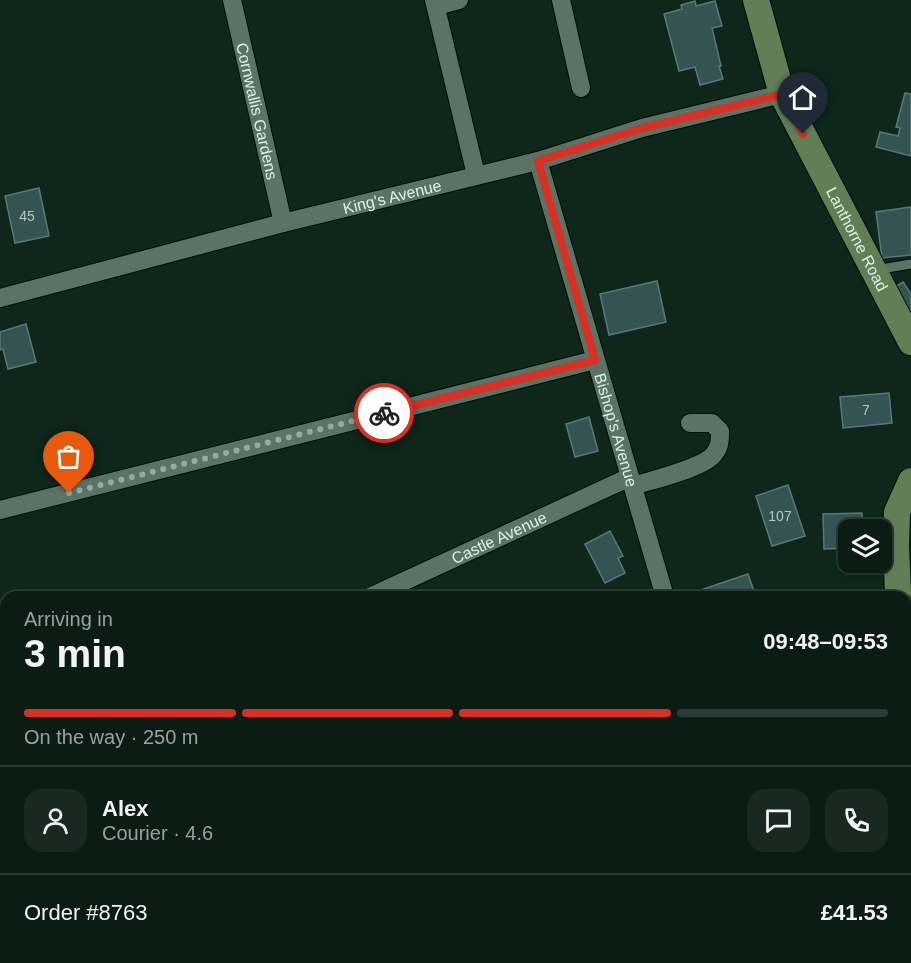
<!DOCTYPE html>
<html lang="en">
<head>
<meta charset="utf-8">
<style>
	:root { --surface:#0b1c14; --page:#192922; --text:#f1f3f6; --muted:#9aa1a0; --line:#2b3a34; --accent:#d93025 }
	body { margin:0; font-family:Arial,sans-serif; background:var(--page); color:var(--text); height:100vh; display:flex; flex-direction:column; font-size:22px; white-space:nowrap }
	* { box-sizing:border-box; margin:0 }
	p { font-size:20px; color:var(--muted) }
	.icon { flex:none; width:33px; height:33px; fill:none; stroke:currentColor; stroke-width:2; stroke-linecap:round; stroke-linejoin:round }
	.map { position:relative; flex:1; overflow:hidden }
	.drawer { position:absolute; left:0px; top:591px; width:912px; height:372px; display:flex; flex-direction:column; background:var(--surface); border-radius:18px 18px 0 0; box-shadow:0 2px 4px #0004,0 0 0 2px var(--line) }
	.drawer>* { flex:none }
	.buttons { position:absolute; left:838px; top:519px; display:grid; gap:12px }
	.buttons a { display:grid; place-items:center; width:54px; height:54px; border-radius:12px; background:var(--surface); box-shadow:0 2px 4px #0004,0 0 0 2px var(--line); font-size:30px }
	.pin { position:absolute; display:grid; place-items:center; width:51px; height:51px; color:#fff; margin:-62px -26px; border-radius:50% 50% 50% 0; rotate:-45deg; box-shadow:0 0 6px #0007 }
	.pin .icon { rotate:45deg }
	.courier { position:absolute; display:grid; place-items:center; width:60px; height:60px; margin:-30px; border:4px solid #d93025; border-radius:50%; background:#fff; color:#222; box-shadow:0 2px 8px #0007 }
	.headline em { font-style:normal; font-weight:700 }
	.headline div { display:flex; flex-direction:column-reverse }
	.headline { display:flex; align-items:center; justify-content:space-between; height:102px; padding:0 24px }
	h1 { font-size:39px; font-weight:700; line-height:45px }
	.bar { display:grid; grid-template-columns:repeat(4,1fr); gap:9px 6px; align-content:center; height:72px; padding:0 24px }
	.bar i { height:8px; border-radius:4px; background:var(--line) }
	.bar .on { background:var(--accent) }
	.bar p { grid-column:span 4 }
	.line { display:flex; align-items:center; gap:15px; padding:0 24px; border-top:2px solid var(--line) }
	.line div { flex:1 }
	.round { display:grid; place-items:center; flex:none; width:63px; height:63px; border-radius:18px; background:var(--page) }
	.map>svg:first-child { display:block }
	.green { fill:#4b3f1a }
	.building { fill:#345352; stroke:#587978; stroke-width:1.5 }
	.lines { fill:none; stroke-linecap:round; stroke-linejoin:round }
	.lane-casing { stroke:#000f05; stroke-width:11 }
	.street-casing { stroke:#000f05; stroke-width:20 }
	.secondary-casing { stroke:#000f05; stroke-width:28 }
	.lane { stroke:#5a7365; stroke-width:9 }
	.street { stroke:#5a7365; stroke-width:18 }
	.secondary { stroke:#627e57; stroke-width:26 }
	.done { stroke:#98a99f; stroke-width:6; stroke-dasharray:0 10.8 }
	.route { stroke:#d93025; stroke-width:8 }
	.labels { text-anchor:middle; stroke-width:6; stroke-linejoin:round; paint-order:stroke }
	.number-label { font-size:14px; fill:#b6c8c1 }
	.street-label { font-size:16px; fill:#e1efe6; stroke:#040d08 }
</style>
</head>
<body>
<div class="map">
<svg width="911" height="963" viewBox="0 0 911 963">
	<rect width="100%" height="100%" fill="#0f261a"/>
	<path class="green" d="M701,957H813L814,963H701Z"/>
	<path class="building" d="M695,1L696,6L715,1L722,26L712,28L721,66H719L723,79L700,85L695,67L679,71L664,14L682,9L681,5Z
		M905,93L911,94V156L876,147L880,132L898,136L900,128L896,127Z
		M39,188L49,236L15,243L5,196Z
		M911,207V255L882,258L876,212Z
		M657,281L666,322L609,335L600,294Z
		M903,282L911,294V327L889,291Z
		M26,324L36,362L8,369L3,349L0,350V332Z
		M889,393L892,423L843,428L840,397Z
		M589,417L598,451L575,457L566,424Z
		M788,485L805,536L772,546L756,496Z
		M862,513L863,530H849V548L824,549L823,514Z
		M610,531L623,556L618,558L625,573L605,583L585,544Z
		M748,574L756,597H693L692,593Z
		M290,957H358L359,963H290Z
		M369,957H389L390,961L370,963Z"/>
	<g class="lines">
		<g class="lane-casing">
			<path id="lane" d="M878,274L887,268L911,264
				M229,963L246,957"/>
		</g>
		<g class="street-casing">
			<g id="street">
				<path id="s1" d="M232,0L283,223"/>
				<path d="M434,0L476,175"/>
				<path d="M561,0L581,88"/>
				<path d="M436,6L459,0"/>
				<path id="s2" d="M538,161L665,597"/>
				<path id="s3" d="M0,298L283,223L538,161L642,128L782,94"/>
				<path d="M633,486C652,480 704,468 714,454C720,447 720,440 720,431L712,423H690"/>
				<path d="M0,510L595,360"/>
				<path id="s4" d="M370,597L630,477"/>
				<path d="M0,768L6,765"/>
				<path d="M537,957V963"/>
				<path d="M733,957L738,963"/>
			</g>
		</g>
		<g class="secondary-casing">
			<g id="secondary">
				<path id="s5" d="M756,0L782,94L911,342"/>
				<path d="M898,593L896,546L897,512L911,481"/>
				<path d="M116,963L128,957"/>
			</g>
		</g>
		<use href="#lane" class="lane"/>
		<use href="#street" class="street"/>
		<use href="#secondary" class="secondary"/>
	</g>
	<g class="lines">
		<path class="done" d="M69,493L384,413"/>
		<path class="route" d="M384,413L595,360L538,161L642,128L783,94L803,134"/>
	</g>
	<g class="labels">
		<g class="number-label">
			<text x="27" y="221">45</text>
			<text x="866" y="415">7</text>
			<text x="780" y="521">107</text>
		</g>
		<g class="street-label">
			<text dy="6" stroke="none"><textPath href="#s1" startOffset="114">Cornwallis Gardens</textPath></text>
			<text dy="6" stroke="none"><textPath href="#s3" startOffset="405">King's Avenue</textPath></text>
			<text dy="6" stroke="none"><textPath href="#s5" startOffset="261">Lanthorne Road</textPath></text>
			<text dy="6" stroke="none"><textPath href="#s2" startOffset="280">Bishop's Avenue</textPath></text>
			<text dy="6" stroke="none"><textPath href="#s4" startOffset="142">Castle Avenue</textPath></text>
		</g>
	</g>
</svg>
<div class="buttons">
<a><svg class="icon" aria-label="layers" viewBox="0 0 24 24"><path d="M12 4l9 5-9 5-9-5zM3 14l9 5 9-5"/></svg></a>
</div>
<div class="pin" style="left:69px;top:493px;background:#ea580c"><svg class="icon" aria-label="bag" viewBox="0 0 24 24"><path d="M5 8h14l-1 12H6zM9 8a3 3 0 0 1 6 0"/></svg></div>
<div class="pin" style="left:803px;top:134px;background:#1f2937"><svg class="icon" aria-label="home" viewBox="0 0 24 24"><path d="M3 11l9-7 9 7M6 9v11h12V9"/></svg></div>
<div class="courier" style="left:384px;top:413px"><svg class="icon" aria-label="bike" viewBox="0 0 24 24"><circle cx="6" cy="16" r="4"/><circle cx="18" cy="16" r="4"/><path d="M6 16l4-8h5l3 8M10 8l3 8H6M13 5h3"/></svg></div>
<section class="drawer">
<div class="headline"><div><h1>3 min</h1><p>Arriving in</p></div><em>09:48–09:53</em></div>
<div class="bar"><i class="on"></i><i class="on"></i><i class="on"></i><i></i><p>On the way · 250 m</p></div>
<div class="line" style="height:108px"><a class="round"><svg class="icon" aria-label="person" viewBox="0 0 24 24"><circle cx="12" cy="8" r="4"/><path d="M4 21q1-7 8-7t8 7"/></svg></a><div><b>Alex</b><p>Courier · 4.6</p></div><a class="round"><svg class="icon" aria-label="chat" viewBox="0 0 24 24"><path d="M4 5h16v11H9l-5 4z"/></svg></a><a class="round"><svg class="icon" aria-label="phone" viewBox="0 0 24 24"><path d="M5 4h4l2 5-3 2q2 4 5 5l2-3 5 2v4C11 20 4 13 5 4z"/></svg></a></div>
<div class="line" style="height:78px"><div>Order #8763</div><b>£41.53</b></div>
</section>
</div>
</body>
</html>
